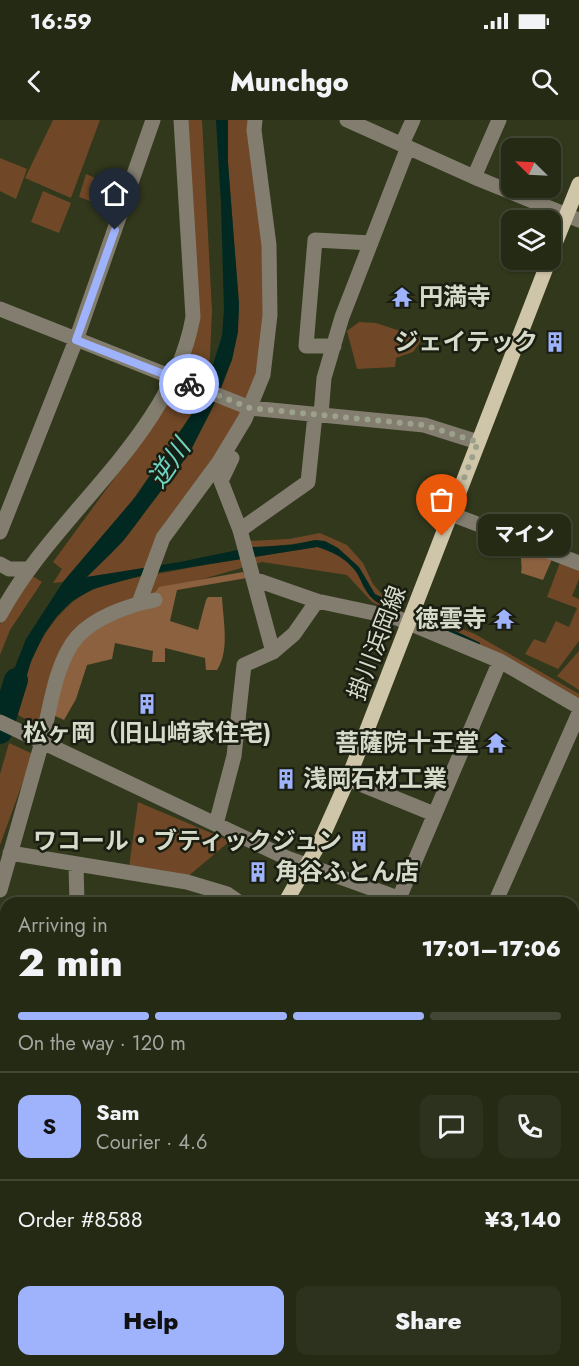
<!DOCTYPE html>
<html lang="en">
<head>
<meta charset="utf-8">
<style>
	:root { --surface:#252a15; --page:#2d321e; --text:#f1f3f6; --muted:#a3a7a0; --line:#424634; --accent:#9fb3fd }
	body { margin:0; font-family:Jost,"Noto Sans JP",sans-serif; background:var(--page); color:var(--text); height:100vh; display:flex; flex-direction:column; font-size:22px; white-space:nowrap }
	* { box-sizing:border-box; margin:0 }
	p { font-size:20px; color:var(--muted) }
	.icon { flex:none; width:33px; height:33px; fill:none; stroke:currentColor; stroke-width:2; stroke-linecap:round; stroke-linejoin:round }
	.map { position:relative; flex:1; overflow:hidden }
	.details { position:absolute; left:0px; top:777px; width:579px; height:470px; display:flex; flex-direction:column; background:var(--surface); border-radius:18px 18px 0 0; box-shadow:0 2px 4px #0004,0 0 0 2px var(--line) }
	.details>* { flex:none }
	.needle { width:39px; rotate:294deg }
	.buttons { position:absolute; left:501px; top:18px; display:grid; gap:12px }
	.buttons a { display:grid; place-items:center; width:60px; height:60px; border-radius:12px; background:var(--surface); box-shadow:0 2px 4px #0004,0 0 0 2px var(--line); font-size:30px }
	.pin { position:absolute; display:grid; place-items:center; width:51px; height:51px; color:#fff; margin:-62px -26px; border-radius:50% 50% 50% 0; rotate:-45deg; box-shadow:0 0 6px #0007 }
	.pin .icon { rotate:45deg }
	.courier { position:absolute; display:grid; place-items:center; width:60px; height:60px; margin:-30px; border:4px solid #9fb3fd; border-radius:50%; background:#fff; color:#222; box-shadow:0 2px 8px #0007 }
	.bubble { position:absolute; height:42px; border-radius:12px; background:var(--surface); box-shadow:0 2px 4px #0004,0 0 0 2px var(--line); font-size:20px; font-weight:800; line-height:42px; text-align:center }
	.head em { font-style:normal; font-weight:800 }
	.head div { display:flex; flex-direction:column-reverse }
	.head { display:flex; align-items:center; justify-content:space-between; height:102px; padding:0 18px }
	h1 { font-size:39px; font-weight:800; line-height:45px }
	.bar { display:grid; grid-template-columns:repeat(4,1fr); gap:9px 6px; align-content:center; height:72px; padding:0 18px }
	.bar i { height:8px; border-radius:4px; background:var(--line) }
	.bar .active { background:var(--accent) }
	.bar p { grid-column:span 4 }
	.line { display:flex; align-items:center; gap:15px; padding:0 18px; border-top:2px solid var(--line) }
	.line div { flex:1 }
	.round { display:grid; place-items:center; flex:none; width:63px; height:63px; border-radius:12px; background:var(--page) }
	.action { display:flex; gap:12px; margin-top:auto; padding:12px 18px }
	.action a { flex:1; height:69px; border-radius:12px; background:var(--accent); color:#111; font-size:24px; font-weight:800; line-height:69px; text-align:center }
	.action a+a { background:var(--page); color:var(--text) }
	.status { display:flex; justify-content:space-between; align-items:center; height:42px; padding:0 30px; background:var(--surface); direction:ltr }
	.status svg { height:16px; fill:currentColor }
	header { display:flex; justify-content:space-between; align-items:center; height:78px; padding:0 18px; background:var(--surface); font-size:27px; font-weight:800 }
	.map>svg:first-child { display:block }
	.green { fill:#704827 }
	.forest { fill:#8b6140 }
	.water { fill:#022822 }
	.lines { fill:none; stroke-linecap:round; stroke-linejoin:round }
	.stream { stroke:#022822; stroke-width:4 }
	.river { stroke:#022822; stroke-width:24 }
	.minor { stroke:#827d6f; stroke-width:15 }
	.major { stroke:#cfc5a9; stroke-width:15 }
	.done { stroke:#9ca18c; stroke-width:6; stroke-dasharray:0 10.8 }
	.route { stroke:#9fb3fd; stroke-width:8 }
	.labels { text-anchor:middle; stroke-width:5; stroke-linejoin:round; paint-order:stroke }
	.poi-label { font-size:24px; font-weight:bold; fill:#d5dac9; stroke:#1a1d11; text-anchor:end }
	.street-label { font-size:24px; fill:#d5dac9; stroke:#1a1d11 }
	.water-label { font-size:26px; font-style:italic; fill:#6cd5c2; stroke:#1a1d11 }
</style>
</head>
<body>
<div class="status"><b>16:59</b><svg viewBox="0 0 49 12"><path d="M0 12V9h3v3zM5 12V6h3v6zM10 12V3h3v9zM15 12V0h3v12zM26 1h20v11H26zM47 4h2v5h-2z"/></svg></div>
<header><svg class="icon" aria-label="back" viewBox="0 0 24 24"><path d="M15 5l-7 7 7 7"/></svg>Munchgo<svg class="icon" aria-label="search" viewBox="0 0 24 24"><circle cx="10" cy="10" r="6"/><path d="M15 15l6 6"/></svg></header>
<div class="map">
<svg width="579" height="1246" viewBox="0 0 579 1246">
	<rect width="100%" height="100%" fill="#31381c"/>
	<path class="green" d="M53,0H100L71,78L25,58Z
		M185,0H202L212,191L210,237L202,279L132,381L63,462L53,463L62,449L53,442L160,296L183,254L195,218Z
		M228,0H249L265,138L262,246L249,281L185,396L153,448L86,457C98,446 111,435 122,422C131,412 139,400 147,389C191,333 236,264 239,190L228,43Z
		M0,38L27,49L16,79L0,71Z
		M86,54L123,70L115,90L79,77Z
		M43,71L71,83L59,113L31,102Z
		M359,202L376,203L419,217L421,221L413,232L396,238L395,247L357,249L347,211Z
		M320,413L347,425L363,443L373,464L384,477L398,485L395,493L372,482L347,455L262,442L147,475L130,487L39,606L16,594C24,556 37,516 66,488C91,462 135,458 168,452C218,442 267,435 317,427L319,421L239,430L247,421L289,419Z
		M561,440L579,448V459L572,476L579,479V521L558,549L525,534L534,519L545,523L556,501L569,507L577,488L547,477Z
		M31,455L42,462L10,510L0,535V504L15,477Z
		M429,496L475,514L579,574V584L426,504Z
		M579,531V570L557,556Z
		M9,623L33,634L0,725V654Z
		M138,682L230,721L186,758L129,747Z"/>
	<path class="forest" d="M522,428L553,437L543,460L521,453C523,444 519,437 522,428Z
		M243,452L247,458L177,470L170,501L198,510L206,480L208,477H222C223,499 230,531 217,550H206L205,538L165,528V542H152L153,531L115,523L112,539L87,545L76,579L64,600L53,595C56,567 76,516 103,502C117,496 134,493 149,488L147,475L155,473L159,467Z"/>
	<path class="water" d="M216,0H228V43L239,183L238,212L232,240L214,284L189,334L123,421L87,457L180,442L252,427L291,425L315,420L325,421L338,428L359,447L375,474L398,485L396,490C389,487 380,485 374,480C368,475 364,468 361,461C354,443 335,432 317,427L147,454L93,469L72,481L57,496L44,514L31,541L16,594L0,585L26,519L63,462L137,375L202,279L222,216L224,189L221,84Z"/>
	<g class="lines">
		<path class="stream" d="M428,500L478,524
			M0,1130L6,1135
			M201,1240V1246"/>
		<path class="river" d="M0,612L16,560"/>
		<path class="minor" d="M347,0L474,57L579,100
			M402,24L413,0
			M474,57L499,0
			M0,189L250,288L424,305L478,322
			M334,226H306L315,120L371,123
			M321,295L324,258L342,197L408,27
			M232,338L221,361L240,410L273,532
			M451,394L579,443
			M240,410L308,362L315,295
			M0,412L76,220L153,0
			M0,444L9,449H28
			M254,459L317,481L397,498L500,541L579,587
			M139,483L163,418L219,342L245,299L263,255L270,195L269,125L254,10L255,0
			M0,495C56,391 171,318 193,197L181,0
			M0,602L287,738L412,783
			M348,659L434,694
			M216,704L234,636L244,545L273,532L294,514L317,481
			M10,733L187,762L227,774L240,783
			M76,745L77,783
			M0,770C13,723 27,676 40,629C50,594 53,546 77,517C95,497 129,485 155,480
			M397,783L500,541
			M495,783L579,593
			M573,831L579,817
			M573,842L579,844
			M0,937L6,936
			M573,1041L579,1043
			M573,1084L579,1073
			M0,1156L6,1154
			M43,1240L48,1244
			M107,1240L115,1246
			M266,1240L281,1246
			M316,1240L317,1246
			M538,1240L557,1246
			M236,1246L238,1240
			M484,1246L487,1240"/>
		<path class="major" d="M550,136L579,64
			M285,783L319,724L348,659L549,140
			M4,1246L7,1240"/>
	</g>
	<g class="lines">
		<path class="done" d="M189,264L250,288L424,305L478,322L442,416"/>
		<path class="route" d="M115,110L76,220L189,264"/>
	</g>
	<defs>
		<g id="temple-bare" transform="scale(1.62)"><path d="M0-6L5-2H3V0L6.5 2.5H4V6H1.5V3h-3V6H-4V2.5H-6.5L-3 0V-2H-5Z" fill="#9fb3fd" stroke="#1a1d11" stroke-width="2.5" paint-order="stroke"/></g>
		<g id="building-bare" transform="scale(1.62)"><path d="M-4-6H4V6H1V3H-1V6H-4ZM-2.5-4.3h1.7v1.8h-1.7ZM.8-4.3h1.7v1.8H.8ZM-2.5-1h1.7V.8h-1.7ZM.8-1h1.7V.8H.8Z" fill="#9fb3fd" stroke="#1a1d11" stroke-width="2.5" paint-order="stroke"/></g>
	</defs>
	<g fill-rule="evenodd">
		<use href="#temple-bare" x="402" y="177"/>
		<use href="#building-bare" x="555" y="222"/>
		<use href="#temple-bare" x="504" y="499"/>
		<use href="#building-bare" x="147" y="584"/>
		<use href="#temple-bare" x="496" y="623"/>
		<use href="#building-bare" x="286" y="659"/>
		<use href="#building-bare" x="359" y="721"/>
		<use href="#building-bare" x="258" y="752"/>
	</g>
	<g class="labels">
		<g class="poi-label">
			<text x="419" y="185" text-anchor="start">円満寺</text>
			<text x="538" y="230">ジェイテック</text>
			<text x="487" y="507">徳雲寺</text>
			<text x="147" y="621" text-anchor="middle">松ヶ岡（旧山﨑家住宅)</text>
			<text x="479" y="631">菩薩院十王堂</text>
			<text x="303" y="667" text-anchor="start">浅岡石材工業</text>
			<text x="342" y="729">ワコール・ブティックジュン</text>
			<text x="275" y="760" text-anchor="start">角谷ふとん店</text>
		</g>
		<g class="street-label">
			<text transform="translate(377 523) rotate(-69)" y="8">掛川浜岡線</text>
		</g>
		<g class="water-label">
			<text transform="translate(169 343) rotate(-55)" y="9">逆川</text>
		</g>
	</g>
</svg>
<div class="buttons">
<a><svg class="needle" viewBox="-14 -14 28 28"><path d="M0-13l5 13h-10z" fill="#e53935"/><path d="M0 13l5-13h-10z" fill="#a3a7a0"/></svg></a>
<a><svg class="icon" aria-label="layers" viewBox="0 0 24 24"><path d="M12 4l9 5-9 5-9-5zM3 14l9 5 9-5"/></svg></a>
</div>
<div class="pin" style="left:442px;top:416px;background:#ea580c"><svg class="icon" aria-label="bag" viewBox="0 0 24 24"><path d="M5 8h14l-1 12H6zM9 8a3 3 0 0 1 6 0"/></svg></div>
<div class="pin" style="left:115px;top:110px;background:#1f2937"><svg class="icon" aria-label="home" viewBox="0 0 24 24"><path d="M3 11l9-7 9 7M6 9v11h12V9"/></svg></div>
<div class="courier" style="left:189px;top:264px"><svg class="icon" aria-label="bike" viewBox="0 0 24 24"><circle cx="6" cy="16" r="4"/><circle cx="18" cy="16" r="4"/><path d="M6 16l4-8h5l3 8M10 8l3 8H6M13 5h3"/></svg></div>
<div class="bubble" style="left:478px;top:394px;width:93px">マイン</div>
<section class="details">
<div class="head"><div><h1>2 min</h1><p>Arriving in</p></div><em>17:01–17:06</em></div>
<div class="bar"><i class="active"></i><i class="active"></i><i class="active"></i><i></i><p>On the way · 120 m</p></div>
<div class="line" style="height:108px"><b class="round" style="background:var(--accent);color:#111">S</b><div><b>Sam</b><p>Courier · 4.6</p></div><a class="round"><svg class="icon" aria-label="chat" viewBox="0 0 24 24"><path d="M4 5h16v11H9l-5 4z"/></svg></a><a class="round"><svg class="icon" aria-label="phone" viewBox="0 0 24 24"><path d="M5 4h4l2 5-3 2q2 4 5 5l2-3 5 2v4C11 20 4 13 5 4z"/></svg></a></div>
<div class="line" style="height:78px"><div>Order #8588</div><b>¥3,140</b></div>
<div class="action"><a>Help</a><a>Share</a></div>
</section>
</div>
</body>
</html>
